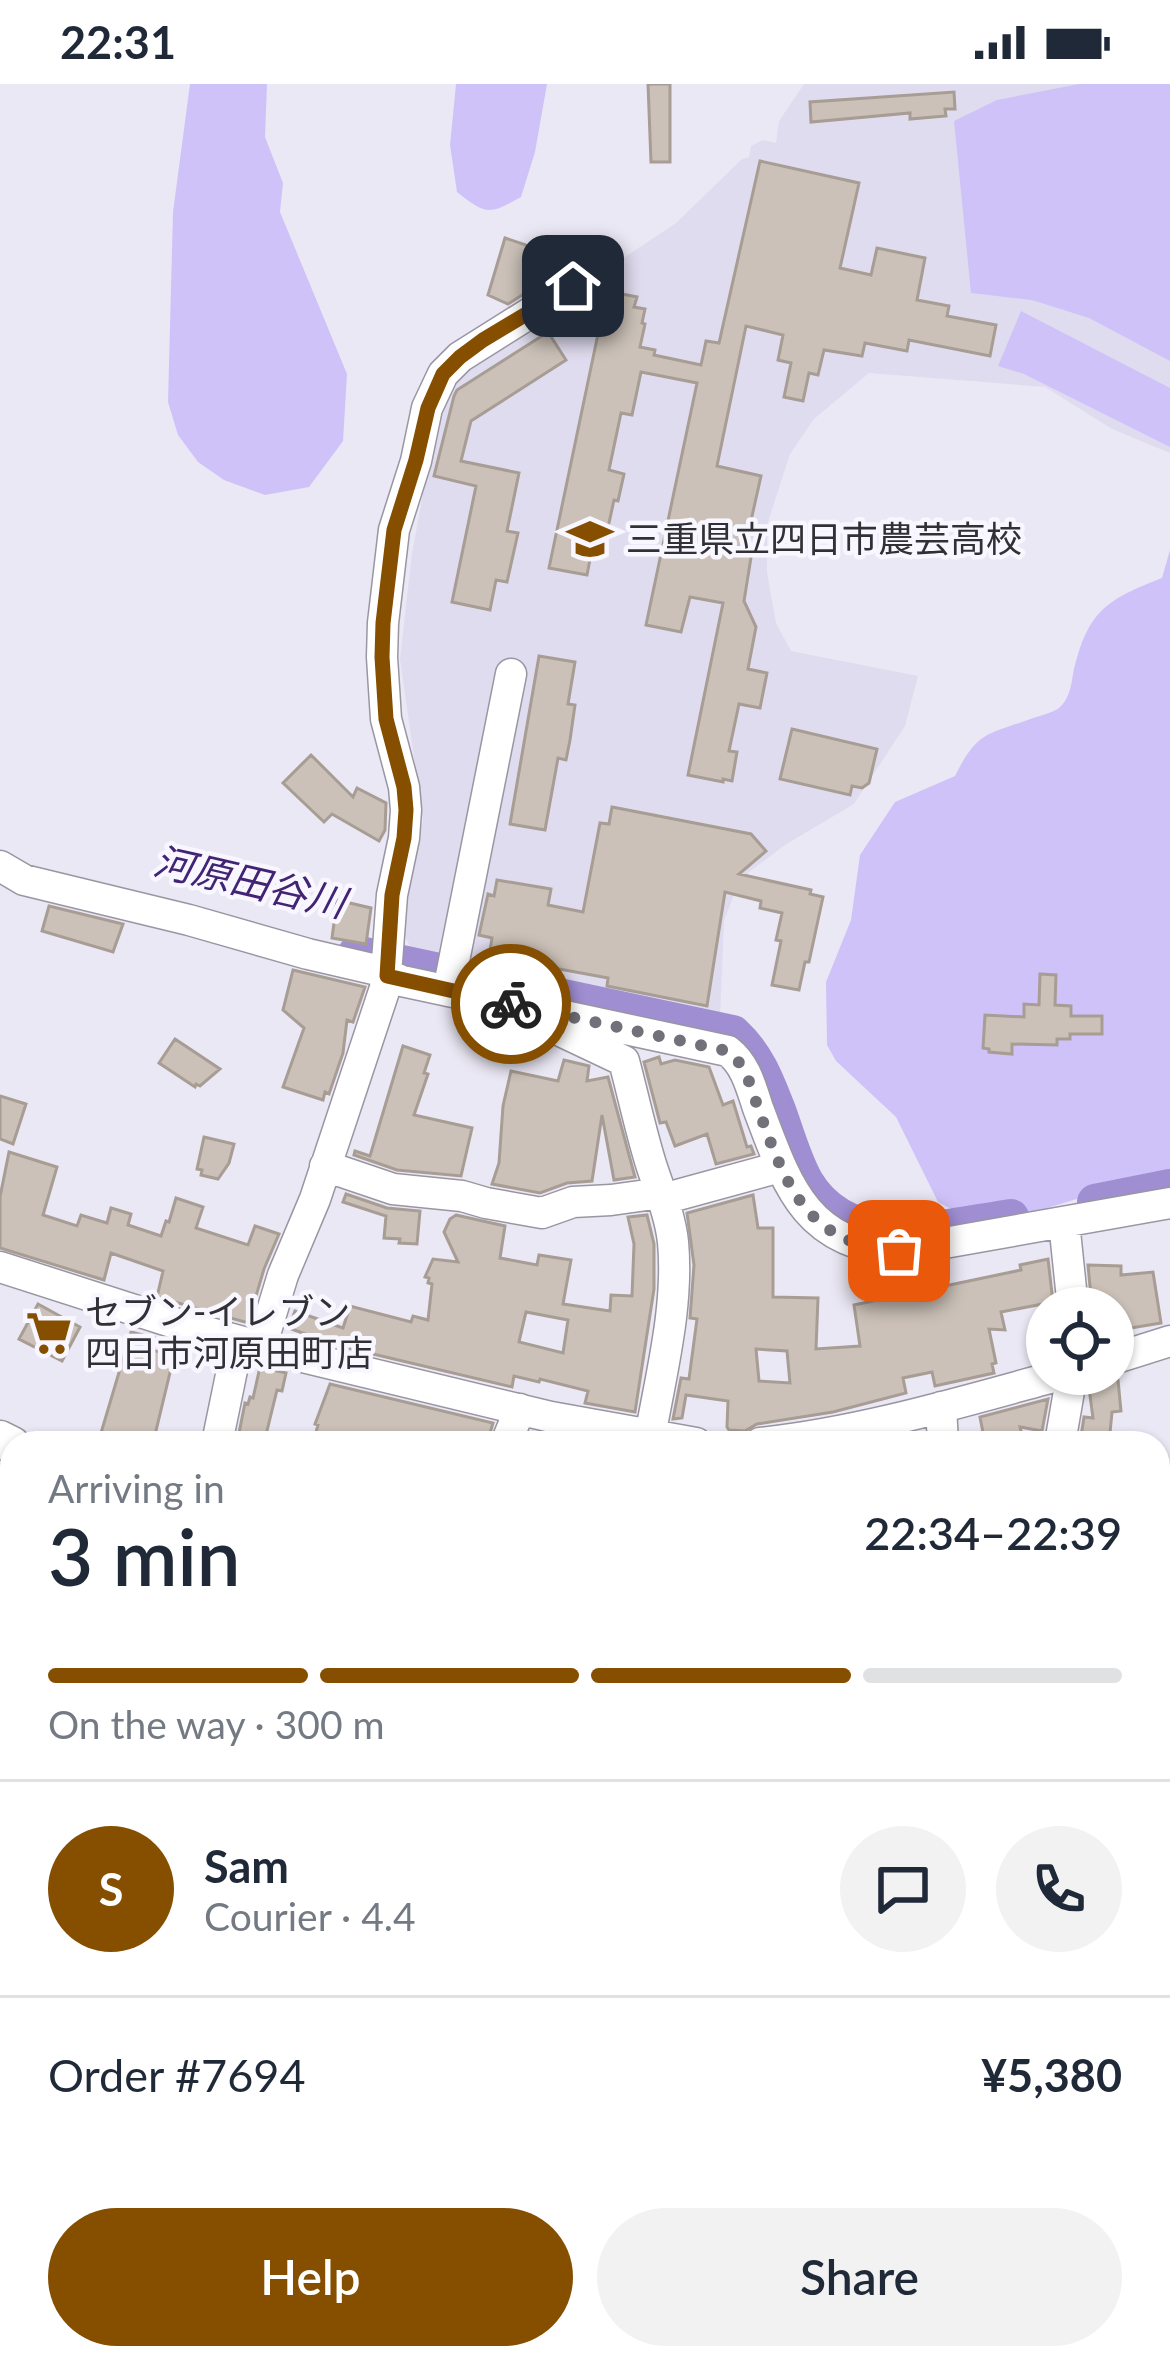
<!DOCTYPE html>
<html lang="en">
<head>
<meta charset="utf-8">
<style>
	:root { --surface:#fff; --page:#f2f2f3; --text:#1f2937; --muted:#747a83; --line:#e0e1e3; --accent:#864f00 }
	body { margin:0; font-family:Lato,"Noto Sans JP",sans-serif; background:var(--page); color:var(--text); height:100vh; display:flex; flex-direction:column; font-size:45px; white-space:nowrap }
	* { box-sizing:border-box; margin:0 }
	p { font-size:39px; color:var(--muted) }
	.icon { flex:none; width:66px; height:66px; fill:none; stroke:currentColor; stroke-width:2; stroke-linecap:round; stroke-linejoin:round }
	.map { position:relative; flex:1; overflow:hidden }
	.drawer { position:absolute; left:0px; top:1347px; width:1170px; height:939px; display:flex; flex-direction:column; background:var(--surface); border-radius:36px 36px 0 0; box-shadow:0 3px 9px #0004 }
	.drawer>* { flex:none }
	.controls { position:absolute; left:1026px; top:1203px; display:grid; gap:24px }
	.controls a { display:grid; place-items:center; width:108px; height:108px; border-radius:50%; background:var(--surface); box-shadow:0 3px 9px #0004; font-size:60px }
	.pin { position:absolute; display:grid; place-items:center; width:102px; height:102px; color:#fff; margin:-51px; border-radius:24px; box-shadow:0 6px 18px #0006 }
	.courier { position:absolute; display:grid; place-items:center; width:120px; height:120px; margin:-60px; border:9px solid #864f00; border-radius:50%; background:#fff; color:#222; box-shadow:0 3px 15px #0007 }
	.head em { font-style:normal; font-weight:600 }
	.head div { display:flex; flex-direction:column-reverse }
	.head { display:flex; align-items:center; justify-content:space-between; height:204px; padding:0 48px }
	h1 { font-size:78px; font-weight:600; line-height:90px }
	.bar { display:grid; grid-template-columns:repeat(4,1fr); gap:18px 12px; align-content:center; height:144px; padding:0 48px }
	.bar i { height:15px; border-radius:9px; background:var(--line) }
	.bar .on { background:var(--accent) }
	.bar p { grid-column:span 4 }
	.line { display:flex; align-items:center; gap:30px; padding:0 48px; border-top:3px solid var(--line) }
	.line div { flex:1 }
	.round { display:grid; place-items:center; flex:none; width:126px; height:126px; border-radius:63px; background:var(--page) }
	.primary-button { display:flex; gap:24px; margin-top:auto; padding:24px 48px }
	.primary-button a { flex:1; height:138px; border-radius:72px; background:var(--accent); color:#fff; font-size:48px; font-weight:600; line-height:138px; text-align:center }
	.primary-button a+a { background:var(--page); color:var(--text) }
	.status { display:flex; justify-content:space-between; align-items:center; height:84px; padding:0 60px; background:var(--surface); direction:ltr }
	.status svg { height:33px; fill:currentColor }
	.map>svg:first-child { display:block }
	.built { fill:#e0dcef }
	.green { fill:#cfc2f9 }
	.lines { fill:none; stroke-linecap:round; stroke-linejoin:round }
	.stream { stroke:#a08ed2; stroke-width:6 }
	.river { stroke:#a08ed2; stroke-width:36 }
	.building { fill:#cbc1b8; stroke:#a79d94; stroke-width:3; fill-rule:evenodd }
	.minor-casing { stroke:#9996a2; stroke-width:33 }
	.major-casing { stroke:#9996a2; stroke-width:39 }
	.minor { stroke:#fff; stroke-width:30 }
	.major { stroke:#fff; stroke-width:36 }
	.rail { stroke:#8a8890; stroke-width:6 }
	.done { stroke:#727078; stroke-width:12; stroke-dasharray:0 21.6 }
	.route { stroke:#864f00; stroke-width:15 }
	.labels { text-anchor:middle; stroke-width:9; stroke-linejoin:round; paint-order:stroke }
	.poi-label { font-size:36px; fill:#313034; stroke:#f8f6fe; text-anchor:start }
	.water-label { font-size:39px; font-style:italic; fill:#422474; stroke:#f8f6fe }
</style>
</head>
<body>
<div class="status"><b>22:31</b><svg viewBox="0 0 49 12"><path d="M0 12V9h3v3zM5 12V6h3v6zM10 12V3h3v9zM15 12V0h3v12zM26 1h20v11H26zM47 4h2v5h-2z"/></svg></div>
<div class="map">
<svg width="1170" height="2285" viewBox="0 0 1170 2285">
	<rect width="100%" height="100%" fill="#ebe8f5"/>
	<path class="built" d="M804,0H1170V369L1112,345L1045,303L869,289L814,335L790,370L767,441V488L776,539L791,567L918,592L905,642L854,720L785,761L740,795L724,837L720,934L702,935L567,907L414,872L404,849L408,798L423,737L400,575L412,469L434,351L453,299L577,205L676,139L742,75L749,73L751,62L763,56L776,59L779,37Z"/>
	<path class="green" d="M190,0H267L265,53L283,99L280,128L347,290L343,357L309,403L265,411L224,396L198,378L178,351L168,318L173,128Z
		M456,0H547L535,68L521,113C489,131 486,131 457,108L450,61Z
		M1079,0H1170V277L1089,234L1032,216L971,209L954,37L997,16Z
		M1021,227L1170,304V363L1024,290L998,282Z
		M1170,466V1086L1009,1136L965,1132L938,1118L896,1033L836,977L827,961L826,898L851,836L860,771L895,718L955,692C978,646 988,651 1033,634C1042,631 1052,629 1059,624C1069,615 1071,603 1073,590C1087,528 1105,516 1162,494Z"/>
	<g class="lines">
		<path class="stream" d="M102,2285L104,2274"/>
		<path class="river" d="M356,869L435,886
			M474,894L733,949C758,972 767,998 779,1029C787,1051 794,1077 806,1098C850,1171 942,1143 1011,1133
			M1095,1118L1170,1103"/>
	</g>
	<path class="building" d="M648,0H670V78H651Z
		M954,8L955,25H945L946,32L910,35V29L811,38L810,18Z
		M760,77L859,99L840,184L871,191L877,164L925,174L917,216L949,222L947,232L996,241L990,272L909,256L907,267L865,259L862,272L824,266L818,291L809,289L803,317L784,313L791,279L778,276L783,251L746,242L717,382L761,392L746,459L753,461L744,517L756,543L748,585L767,589L760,624L739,620L729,667L737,668L732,697L723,695V698L688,691L723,519L690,513L681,548L646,541L697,299L641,288L632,331L621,329L609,386L624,390L618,417L614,416L604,462L593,460L587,491L549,484L607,207L637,213L634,223L645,225L642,239L645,240L640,263L655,266L654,271L701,281L706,257L719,259Z
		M505,154L547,168L538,201L508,220L488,211Z
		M548,248L566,276L471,337L461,377L519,389L507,447L518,449L507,498L496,496L490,526L452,518L476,402L434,392L454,312L457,306Z
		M539,572L575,578L568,620L575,621L570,656L566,676L558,674L545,746L510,740Z
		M792,645L877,665L869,699L862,704L852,702L850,711L780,695Z
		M311,671L353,713L357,704L386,719L385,746L379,757L332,730L324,738L283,699Z
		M612,723L751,750L766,767L739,790L811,806L810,810L823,813L809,878H805L799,906L772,901L781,857L776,856L782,829L760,824L761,817L725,808L707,922L607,902L608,894L489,872L492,854L479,851L488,810L494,812L497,796L551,805L548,821L583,828L600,739L609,740Z
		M337,816L371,824L366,860L332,854Z
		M49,822L123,840L113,868L42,847Z
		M293,886L365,903L353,938L347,936L343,969L329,1010L325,1008L323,1016L283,1003L304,944L283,926Z
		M1040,890L1056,891L1055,921L1071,922V932H1102V950H1070V955H1057V961L1012,960V970L989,968V965L983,964L985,931L1024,933V920L1039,921Z
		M175,955L220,985L200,1002L196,1000L195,1003L159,979Z
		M403,962L430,971L424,989L428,990L414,1031L472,1044L461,1092L397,1086L354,1071L355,1067L370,1072Z
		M659,973L661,980L675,976L709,983L723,1021L733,1017L747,1063L751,1062L754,1070L716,1080L707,1050L675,1062L666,1038L660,1039L644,978Z
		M564,976L589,982L587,997L608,993L635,1093L614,1096L602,1031L592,1097L567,1099L540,1109L492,1100L499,1079L503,1022L511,987L558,997Z
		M0,1012L26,1020L13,1060L0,1055Z
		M204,1053L234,1060L229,1079L218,1095L201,1091L202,1086L197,1085Z
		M9,1068L57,1083L43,1131L77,1142L81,1131L107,1139L111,1124L131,1130L128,1141L161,1152L166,1137L169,1138L176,1114L203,1123L196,1144L248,1161L255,1142L279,1150L264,1185L248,1239L157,1213L163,1187L111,1169L104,1196L0,1164V1113Z
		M346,1110L387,1124L420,1127L417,1160L399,1159L400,1155L384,1154L386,1132L343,1118Z
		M753,1111L758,1144H773V1213L818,1214L816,1265L860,1262L854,1221L1021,1186L1020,1181L1048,1175L1053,1218L1001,1228L1005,1246L989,1245L996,1279L992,1280L994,1289L935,1302L932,1288L903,1294L906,1309L833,1328L757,1340L745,1347L729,1346L727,1343L728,1317L686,1311L682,1334L673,1335L681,1294L689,1295L697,1235L690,1234L694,1181L687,1129ZM756,1265L787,1267L790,1299L759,1297Z
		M456,1131L505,1142L500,1174L537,1181L539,1171L571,1176L563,1220L610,1227L611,1211L632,1212L634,1160L628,1133L647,1131L654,1160V1205L635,1328L585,1319L588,1307L540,1295L539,1298L514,1292L512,1303L335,1261L289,1244L295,1227L343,1244L350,1222L411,1238L413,1232L428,1236L432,1200L428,1199L429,1194L425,1193L433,1175L458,1178L444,1148L450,1135ZM526,1228L568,1236L563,1269L519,1258Z
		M1088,1181L1121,1182V1191L1153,1188L1161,1239L1113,1247V1224H1092Z
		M38,1220L80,1243L62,1277L19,1255Z
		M131,1248L155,1254L152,1266L174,1272L153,1359H98Z
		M260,1283L286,1289L282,1307L277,1306L264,1359H237L245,1319L248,1320L250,1313L253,1314Z
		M1102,1291L1118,1296L1121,1327L1112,1328L1109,1359H1080L1084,1333L1093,1334L1089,1304L1091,1292Z
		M330,1300L493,1339L487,1359H313L318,1341L315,1340Z
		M1048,1315L1042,1347L1020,1343L1024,1359H985L980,1333Z"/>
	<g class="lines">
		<g class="minor-casing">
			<path id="minor" d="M0,782L24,796L189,836L308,870L377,886L402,897L728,967C746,981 751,1003 758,1024C787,1101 805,1161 899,1167L1170,1119
				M448,907L511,590
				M548,941L624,977C633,1011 640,1044 650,1077C658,1103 670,1130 673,1158C679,1222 661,1290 650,1353
				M325,1082L393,1105L462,1112L486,1119L542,1129L573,1118L611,1116L661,1109
				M663,1115L780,1083
				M1064,1138L1073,1224
				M0,1183L181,1241L261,1263L551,1333L696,1359
				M261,1263L283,1191L315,1115L385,904L392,811L404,754L406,726L404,703L386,635L382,573L383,539L394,446L416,377L427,324L443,290L460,273L573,202
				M1113,1275L1170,1257
				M941,1323L943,1359
				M217,1359L238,1257
				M506,1359L520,1325
				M760,1359C863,1348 964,1317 1064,1290
				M1060,1359L1072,1290
				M0,1426L3,1410L12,1413
				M1158,1563L1170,1564
				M0,1698L12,1641
				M0,1903L12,1907
				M1158,2010L1170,2013
				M1158,2075L1170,2077
				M0,2175L12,2183
				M1158,2266L1170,2238
				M122,2274L126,2285
				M535,2274L582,2285
				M401,2285L404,2274
				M1037,2285L1039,2274"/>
		</g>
		<g class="major-casing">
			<path id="major" d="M0,1355L12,1361
				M1158,1663L1170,1664
				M818,2285L820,2274"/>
		</g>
		<use href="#minor" class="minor"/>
		<use href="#major" class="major"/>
		<path class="rail" d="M0,2020L12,2030
			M0,2048L12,2057
			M0,2097L12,2105
			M0,2125L12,2134
			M207,2274L222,2285
			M233,2274L247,2285
			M291,2274L305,2285
			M328,2274L342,2285"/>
	</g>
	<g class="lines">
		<path class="done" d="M511,920L728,967C746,981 751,1003 758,1024C786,1101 805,1160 899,1167"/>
		<path class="route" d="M511,920L387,892L392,811L404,754L406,726L404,703L386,635L382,573L383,539L394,446L416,376L428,324L443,290L460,273L483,256L573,202"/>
	</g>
	<defs>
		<g id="school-bare" transform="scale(3.6)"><path d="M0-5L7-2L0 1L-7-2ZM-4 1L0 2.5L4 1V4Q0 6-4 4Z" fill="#864f00" stroke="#f8f6fe" stroke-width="2.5" paint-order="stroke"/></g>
		<g id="supermarket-bare" transform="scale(3.6)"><path d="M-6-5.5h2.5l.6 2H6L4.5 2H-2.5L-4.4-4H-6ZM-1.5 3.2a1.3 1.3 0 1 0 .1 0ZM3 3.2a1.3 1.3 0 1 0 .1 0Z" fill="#864f00" stroke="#f8f6fe" stroke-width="2.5" paint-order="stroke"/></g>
	</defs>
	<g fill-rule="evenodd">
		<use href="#school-bare" x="590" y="455"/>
		<use href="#supermarket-bare" x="49" y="1249"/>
	</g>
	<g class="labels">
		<g class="poi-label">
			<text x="626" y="468">三重県立四日市農芸高校</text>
			<text x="85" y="1241">セブン-イレブン<tspan x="85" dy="41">四日市河原田町店</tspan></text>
		</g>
		<g class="water-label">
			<text transform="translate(250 798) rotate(13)" y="14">河原田谷川</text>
		</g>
	</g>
</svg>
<div class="controls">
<a><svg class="icon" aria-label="locate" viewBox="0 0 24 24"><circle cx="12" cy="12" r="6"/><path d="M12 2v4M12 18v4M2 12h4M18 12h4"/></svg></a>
</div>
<div class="pin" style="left:899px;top:1167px;background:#ea580c"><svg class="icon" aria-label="bag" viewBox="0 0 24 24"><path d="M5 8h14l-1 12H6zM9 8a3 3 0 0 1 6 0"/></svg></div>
<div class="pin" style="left:573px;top:202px;background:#1f2937"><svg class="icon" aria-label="home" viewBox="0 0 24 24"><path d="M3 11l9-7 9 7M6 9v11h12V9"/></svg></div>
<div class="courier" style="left:511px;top:920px"><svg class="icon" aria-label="bike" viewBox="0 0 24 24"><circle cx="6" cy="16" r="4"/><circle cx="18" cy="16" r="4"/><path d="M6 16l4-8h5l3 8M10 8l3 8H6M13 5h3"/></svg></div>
<section class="drawer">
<div class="head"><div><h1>3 min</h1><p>Arriving in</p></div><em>22:34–22:39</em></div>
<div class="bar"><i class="on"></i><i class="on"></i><i class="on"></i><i></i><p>On the way · 300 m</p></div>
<div class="line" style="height:216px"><b class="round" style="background:var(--accent);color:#fff">S</b><div><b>Sam</b><p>Courier · 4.4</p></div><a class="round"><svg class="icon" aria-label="chat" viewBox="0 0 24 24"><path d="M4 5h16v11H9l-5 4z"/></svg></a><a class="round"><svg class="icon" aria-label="phone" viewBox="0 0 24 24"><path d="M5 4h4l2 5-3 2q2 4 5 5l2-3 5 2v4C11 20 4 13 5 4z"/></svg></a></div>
<div class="line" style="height:156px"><div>Order #7694</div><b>¥5,380</b></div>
<div class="primary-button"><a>Help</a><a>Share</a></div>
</section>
</div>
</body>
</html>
